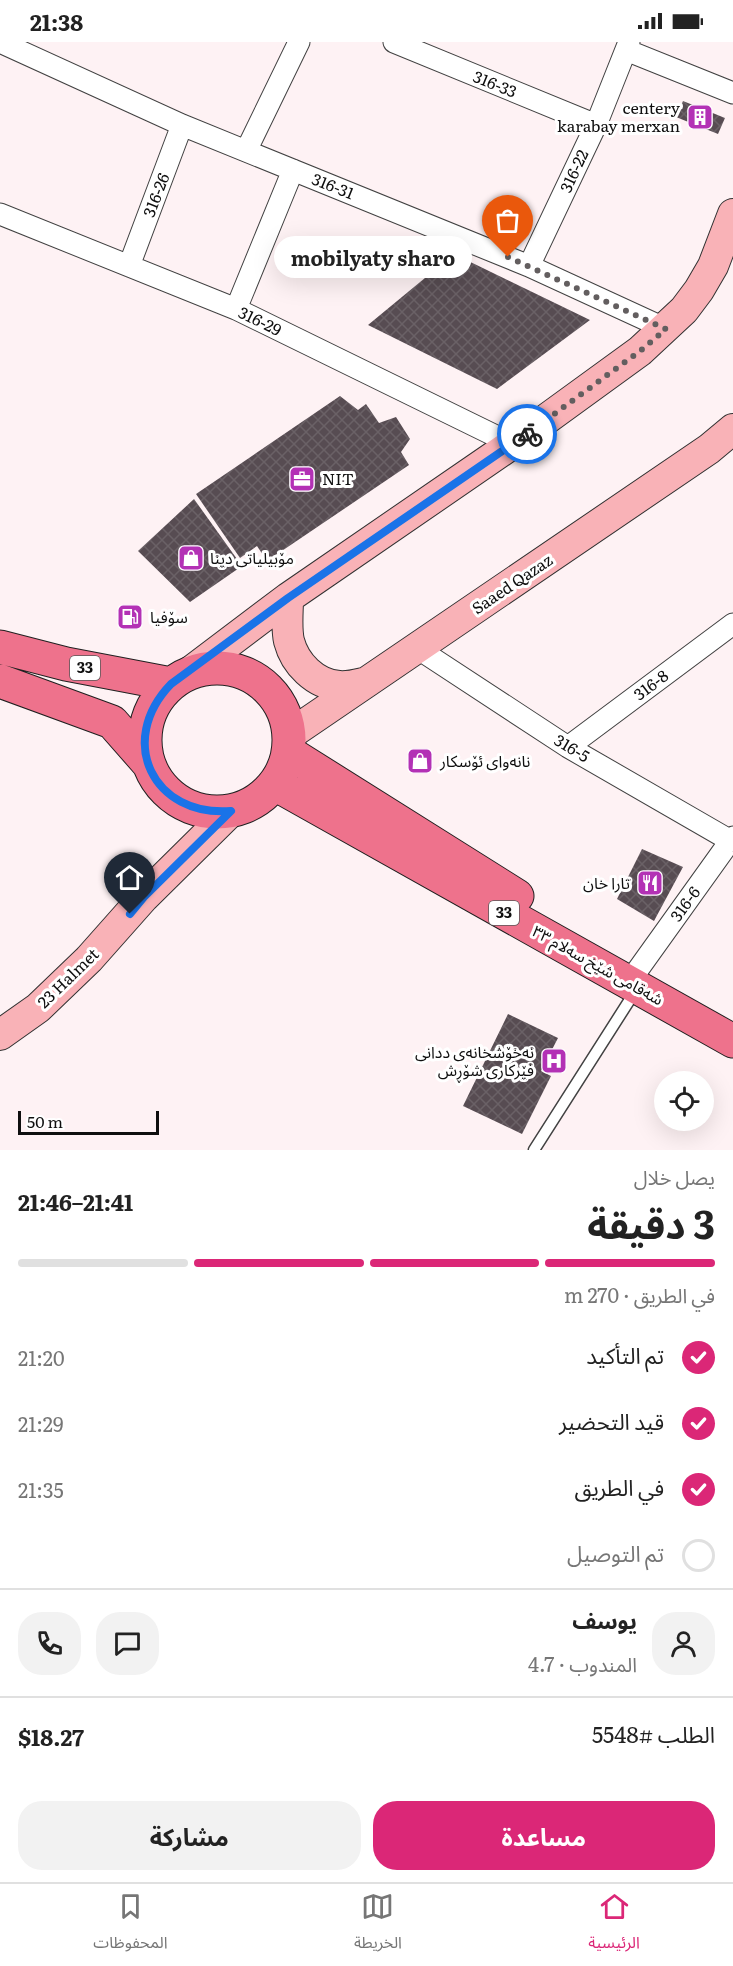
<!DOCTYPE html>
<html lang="ar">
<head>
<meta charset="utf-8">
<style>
	:root { --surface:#fff; --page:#f2f2f2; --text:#222; --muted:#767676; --line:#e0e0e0; --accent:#db2777 }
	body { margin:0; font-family:Literata,"Noto Sans Arabic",serif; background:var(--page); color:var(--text); direction:rtl; height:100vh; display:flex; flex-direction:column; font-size:22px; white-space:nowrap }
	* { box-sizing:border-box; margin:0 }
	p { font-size:20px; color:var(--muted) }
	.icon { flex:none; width:33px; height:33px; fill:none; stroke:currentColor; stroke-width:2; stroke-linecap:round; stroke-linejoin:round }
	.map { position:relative; height:1108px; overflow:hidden; direction:ltr }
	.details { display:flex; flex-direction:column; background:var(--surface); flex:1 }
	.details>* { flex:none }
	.tools { position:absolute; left:654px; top:1029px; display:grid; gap:12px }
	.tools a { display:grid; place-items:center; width:60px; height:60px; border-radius:50%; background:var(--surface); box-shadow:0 6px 24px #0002; font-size:30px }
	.scale { position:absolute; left:18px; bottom:15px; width:141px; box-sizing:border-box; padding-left:6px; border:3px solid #0f0f0f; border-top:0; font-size:16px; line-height:21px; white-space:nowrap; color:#0f0f0f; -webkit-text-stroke:4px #fff; paint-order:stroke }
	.pin { position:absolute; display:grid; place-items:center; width:51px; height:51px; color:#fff; margin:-62px -26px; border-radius:50% 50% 50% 0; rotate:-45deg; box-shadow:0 0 6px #0007 }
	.pin .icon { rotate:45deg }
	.courier { position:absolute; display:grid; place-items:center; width:60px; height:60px; margin:-30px; border:4px solid #1a73e8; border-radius:50%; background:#fff; color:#222; box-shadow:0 2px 8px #0007 }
	.bubble { position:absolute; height:42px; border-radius:21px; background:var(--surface); box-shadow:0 6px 24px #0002; font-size:20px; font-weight:700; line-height:42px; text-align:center; direction:rtl }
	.summary em { font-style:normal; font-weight:700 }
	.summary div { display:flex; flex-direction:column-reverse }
	.summary { display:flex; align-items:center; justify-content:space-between; height:102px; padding:0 18px }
	h1 { font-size:39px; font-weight:700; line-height:45px }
	.bar { display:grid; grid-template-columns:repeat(4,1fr); gap:9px 6px; align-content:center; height:72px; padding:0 18px }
	.bar i { height:8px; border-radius:4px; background:var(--line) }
	.bar .selected { background:var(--accent) }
	.bar p { grid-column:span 4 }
	.line { display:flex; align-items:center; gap:15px; padding:0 18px; border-top:2px solid var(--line) }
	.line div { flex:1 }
	.round { display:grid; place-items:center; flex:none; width:63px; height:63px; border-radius:24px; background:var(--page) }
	ol { padding:0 18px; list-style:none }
	li { display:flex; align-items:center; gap:18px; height:66px }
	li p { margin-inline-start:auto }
	li .icon { padding:6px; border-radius:50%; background:var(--accent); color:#fff; stroke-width:4 }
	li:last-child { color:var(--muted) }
	li i { width:33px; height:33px; border:3px solid var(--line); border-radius:50% }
	.cta { display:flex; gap:12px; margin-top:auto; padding:12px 18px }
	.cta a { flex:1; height:69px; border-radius:24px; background:var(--accent); color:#fff; font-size:24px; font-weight:700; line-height:69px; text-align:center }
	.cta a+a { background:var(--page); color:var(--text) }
	.status { display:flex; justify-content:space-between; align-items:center; height:42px; padding:0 30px; background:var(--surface); direction:ltr }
	.status svg { height:16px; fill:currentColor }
	.dock { display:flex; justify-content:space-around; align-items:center; height:84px; border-top:2px solid var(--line); background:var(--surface); font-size:16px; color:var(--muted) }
	.dock a { display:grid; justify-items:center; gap:3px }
	.dock .selected { color:var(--accent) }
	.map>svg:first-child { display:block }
	.building { fill:url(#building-cross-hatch) }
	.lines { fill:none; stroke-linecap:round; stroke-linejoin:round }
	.lane-casing { stroke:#424242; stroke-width:13 }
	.street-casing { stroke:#424242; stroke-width:23 }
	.secondary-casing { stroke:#313131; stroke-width:32 }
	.primary-casing { stroke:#202020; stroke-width:35 }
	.lane { stroke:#fff; stroke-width:10 }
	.street { stroke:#fff; stroke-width:21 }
	.secondary { stroke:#f9b2b7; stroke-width:30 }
	.primary { stroke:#ee728c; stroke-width:33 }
	.done { stroke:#635e5f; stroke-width:6; stroke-dasharray:0 10.8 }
	.route { stroke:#1a73e8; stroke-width:8 }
	.labels { text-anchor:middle; stroke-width:6; stroke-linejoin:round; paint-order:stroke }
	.shield { fill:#fff; stroke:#575757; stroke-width:1.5 }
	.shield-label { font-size:15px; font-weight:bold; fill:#0f0f0f }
	.street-label { font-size:16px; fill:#0f0f0f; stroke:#fff }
	.poi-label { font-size:16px; fill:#0f0f0f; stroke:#fff; text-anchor:start }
</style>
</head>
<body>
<div class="status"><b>21:38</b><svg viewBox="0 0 49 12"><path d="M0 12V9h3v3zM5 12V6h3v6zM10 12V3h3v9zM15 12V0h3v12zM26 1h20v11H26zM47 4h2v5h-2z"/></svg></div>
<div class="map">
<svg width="733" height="1108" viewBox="0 0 733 1108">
	<defs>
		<pattern id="building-cross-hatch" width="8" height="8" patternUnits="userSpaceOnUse" patternTransform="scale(1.5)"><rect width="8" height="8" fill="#574c52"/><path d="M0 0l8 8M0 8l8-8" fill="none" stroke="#6a6166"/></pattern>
	</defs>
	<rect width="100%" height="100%" fill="#fef2f4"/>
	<path class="building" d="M683,59L725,76L718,92L676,75Z
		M454,212L590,278L497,347L368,283Z
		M340,354L358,368L366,362L379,381L396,375L410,397L401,410L409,423L267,519L257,504L240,516L196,452Z
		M194,457L242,524L190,560L138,509Z
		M642,807L683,825L654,879L617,857Z
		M508,972L558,996L541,1029L551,1034L522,1092L463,1064Z"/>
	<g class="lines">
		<g class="lane-casing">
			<path id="lane" d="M534,1108L636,948"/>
		</g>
		<g class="street-casing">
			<path id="street" d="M0,0L182,83L529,224L666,287
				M394,0L596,83
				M626,8L733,51
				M246,109L299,0
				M0,172L236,267L512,402
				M129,224L182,83
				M529,224L596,83L629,0
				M236,267L293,128
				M417,606L568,705L731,799
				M568,705L733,582
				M637,929L733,795"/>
		</g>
		<g class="secondary-casing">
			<path id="secondary" d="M288,556C288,570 286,586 289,599C295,622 315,642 339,644C349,645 358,642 367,640
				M186,633L288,556L512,402L640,309L684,268L699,248L713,224L733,172
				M289,693L709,407L733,387
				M0,993L38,966L89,917L144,855L231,769"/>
		</g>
		<g class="primary-casing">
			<path id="primary" d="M0,605L66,622L171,642
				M145 698a72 72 0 1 1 144 0a72 72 0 1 1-144 0Z
				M0,639L112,680L148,721
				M288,710L517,854
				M275,742L733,999"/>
		</g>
		<use href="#lane" class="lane"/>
		<use href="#street" class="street"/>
		<use href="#secondary" class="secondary"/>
		<use href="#primary" class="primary"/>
	</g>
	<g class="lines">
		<path class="done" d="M508,215L666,287L640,309L527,392"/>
		<path class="route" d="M130,872L144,855L231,769C153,775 116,699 171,642L288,556L527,392"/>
	</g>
	<defs>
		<g id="building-square" transform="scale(1.35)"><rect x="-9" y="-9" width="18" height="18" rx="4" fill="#b331b5" stroke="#fff"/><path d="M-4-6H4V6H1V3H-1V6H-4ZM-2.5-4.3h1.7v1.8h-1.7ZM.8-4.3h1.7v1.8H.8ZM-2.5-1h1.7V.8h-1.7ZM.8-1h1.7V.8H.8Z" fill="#fff"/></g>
		<g id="office-square" transform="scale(1.35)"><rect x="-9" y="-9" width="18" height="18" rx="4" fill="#b331b5" stroke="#fff"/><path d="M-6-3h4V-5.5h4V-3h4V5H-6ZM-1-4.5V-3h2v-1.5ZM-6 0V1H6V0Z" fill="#fff"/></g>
		<g id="shop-square" transform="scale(1.35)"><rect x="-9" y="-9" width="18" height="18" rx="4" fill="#b331b5" stroke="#fff"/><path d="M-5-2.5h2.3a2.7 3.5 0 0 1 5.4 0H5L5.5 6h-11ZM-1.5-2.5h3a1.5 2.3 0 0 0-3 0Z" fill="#fff"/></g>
		<g id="fuel-square" transform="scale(1.35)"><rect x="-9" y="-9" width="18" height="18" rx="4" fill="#b331b5" stroke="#fff"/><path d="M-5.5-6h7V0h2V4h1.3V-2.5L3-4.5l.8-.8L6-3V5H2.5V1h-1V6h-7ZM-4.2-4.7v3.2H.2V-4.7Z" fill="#fff"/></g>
		<g id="restaurant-square" transform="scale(1.35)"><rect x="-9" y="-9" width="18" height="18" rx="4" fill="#b331b5" stroke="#fff"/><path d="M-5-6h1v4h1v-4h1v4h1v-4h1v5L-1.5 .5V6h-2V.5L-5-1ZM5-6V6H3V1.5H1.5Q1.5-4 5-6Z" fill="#fff"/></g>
		<g id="hospital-square" transform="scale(1.35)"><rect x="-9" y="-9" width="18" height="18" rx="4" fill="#b331b5" stroke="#fff"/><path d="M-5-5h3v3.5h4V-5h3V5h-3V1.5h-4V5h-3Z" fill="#fff"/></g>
	</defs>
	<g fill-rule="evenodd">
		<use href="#building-square" x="700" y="75"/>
		<use href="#office-square" x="302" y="437"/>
		<use href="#shop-square" x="191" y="516"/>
		<use href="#fuel-square" x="130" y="575"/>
		<use href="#shop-square" x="420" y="719"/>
		<use href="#restaurant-square" x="650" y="841"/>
		<use href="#hospital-square" x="554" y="1019"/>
	</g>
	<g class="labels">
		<g class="shield">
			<rect x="70" y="614" width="30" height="24" rx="4.5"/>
			<rect x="489" y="859" width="30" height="24" rx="4.5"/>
		</g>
		<g class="shield-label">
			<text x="85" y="631">33</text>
			<text x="504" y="876">33</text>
		</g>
		<g class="street-label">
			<text transform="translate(495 42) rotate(22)" y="6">316-33</text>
			<text transform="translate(574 129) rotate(-65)" y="6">316-22</text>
			<text transform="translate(333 144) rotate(22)" y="6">316-31</text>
			<text transform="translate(156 153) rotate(-69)" y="6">316-26</text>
			<text transform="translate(260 279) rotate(26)" y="6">316-29</text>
			<text transform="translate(512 542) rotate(-34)" y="6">Saaed Qazaz</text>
			<text transform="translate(651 643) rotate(-37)" y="6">316-8</text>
			<text transform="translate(572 706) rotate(31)" y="6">316-5</text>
			<text transform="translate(685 862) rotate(-54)" y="6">316-6</text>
			<text transform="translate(598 923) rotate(29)" y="6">شەقامی شێخ سەلام ٣٣</text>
			<text transform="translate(68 936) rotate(-44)" y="6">23 Halmet</text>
		</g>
		<g class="poi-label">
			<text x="680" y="72" text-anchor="end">centery<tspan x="680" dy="18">karabay merxan</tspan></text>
			<text x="322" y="443">NIT</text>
			<text x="210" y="522">مۆبیلیاتی دینا</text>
			<text x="150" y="581">سۆفیا</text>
			<text x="440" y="725">نانەوای ئۆسکار</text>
			<text x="630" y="847" text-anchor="end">تارا خان</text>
			<text x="534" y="1016" text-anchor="end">نەخۆشخانەی ددانی<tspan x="534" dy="18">فێرکاری شۆڕش</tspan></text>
		</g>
	</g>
</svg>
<div class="tools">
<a><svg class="icon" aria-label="locate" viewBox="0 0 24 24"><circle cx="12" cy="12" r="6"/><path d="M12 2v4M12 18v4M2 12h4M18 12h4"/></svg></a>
</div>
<div class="scale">50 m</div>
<div class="pin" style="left:508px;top:215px;background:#ea580c"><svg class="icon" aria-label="bag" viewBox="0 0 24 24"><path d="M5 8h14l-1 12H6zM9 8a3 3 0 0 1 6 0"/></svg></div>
<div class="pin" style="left:130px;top:872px;background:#1f2937"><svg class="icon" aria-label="home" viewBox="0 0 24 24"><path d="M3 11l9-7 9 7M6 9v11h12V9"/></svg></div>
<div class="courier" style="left:527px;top:392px"><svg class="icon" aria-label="bike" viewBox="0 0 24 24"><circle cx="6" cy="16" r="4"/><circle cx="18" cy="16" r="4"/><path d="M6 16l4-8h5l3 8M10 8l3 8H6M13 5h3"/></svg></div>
<div class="bubble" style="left:274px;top:194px;width:198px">mobilyaty sharo</div>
</div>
<section class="details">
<div class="summary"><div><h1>3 دقيقة</h1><p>يصل خلال</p></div><em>21:41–21:46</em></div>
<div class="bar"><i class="selected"></i><i class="selected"></i><i class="selected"></i><i></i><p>في الطريق · 270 m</p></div>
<ol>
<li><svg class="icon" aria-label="check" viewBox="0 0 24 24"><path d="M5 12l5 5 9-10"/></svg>تم التأكيد<p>21:20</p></li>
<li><svg class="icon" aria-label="check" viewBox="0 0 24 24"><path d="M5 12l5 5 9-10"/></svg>قيد التحضير<p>21:29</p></li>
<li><svg class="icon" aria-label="check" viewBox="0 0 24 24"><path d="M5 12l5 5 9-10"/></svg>في الطريق<p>21:35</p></li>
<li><i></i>تم التوصيل</li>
</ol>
<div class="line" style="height:108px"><a class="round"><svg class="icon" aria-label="person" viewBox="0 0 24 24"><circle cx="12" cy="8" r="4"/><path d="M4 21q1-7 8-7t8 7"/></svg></a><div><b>يوسف</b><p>المندوب · 4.7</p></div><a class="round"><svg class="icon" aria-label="chat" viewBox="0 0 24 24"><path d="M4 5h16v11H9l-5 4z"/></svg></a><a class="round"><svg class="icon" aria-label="phone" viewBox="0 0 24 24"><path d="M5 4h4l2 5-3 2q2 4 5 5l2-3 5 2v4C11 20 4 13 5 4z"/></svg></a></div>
<div class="line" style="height:78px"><div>الطلب #5548</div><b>$18.27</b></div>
<div class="cta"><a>مساعدة</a><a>مشاركة</a></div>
</section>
<nav class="dock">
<a class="selected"><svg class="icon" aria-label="home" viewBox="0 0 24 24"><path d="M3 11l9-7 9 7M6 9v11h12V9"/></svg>الرئيسية</a>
<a><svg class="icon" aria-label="map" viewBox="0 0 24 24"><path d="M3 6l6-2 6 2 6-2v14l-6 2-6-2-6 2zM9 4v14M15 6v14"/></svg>الخريطة</a>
<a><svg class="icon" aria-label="saved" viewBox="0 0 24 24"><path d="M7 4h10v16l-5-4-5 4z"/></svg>المحفوظات</a>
</nav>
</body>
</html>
